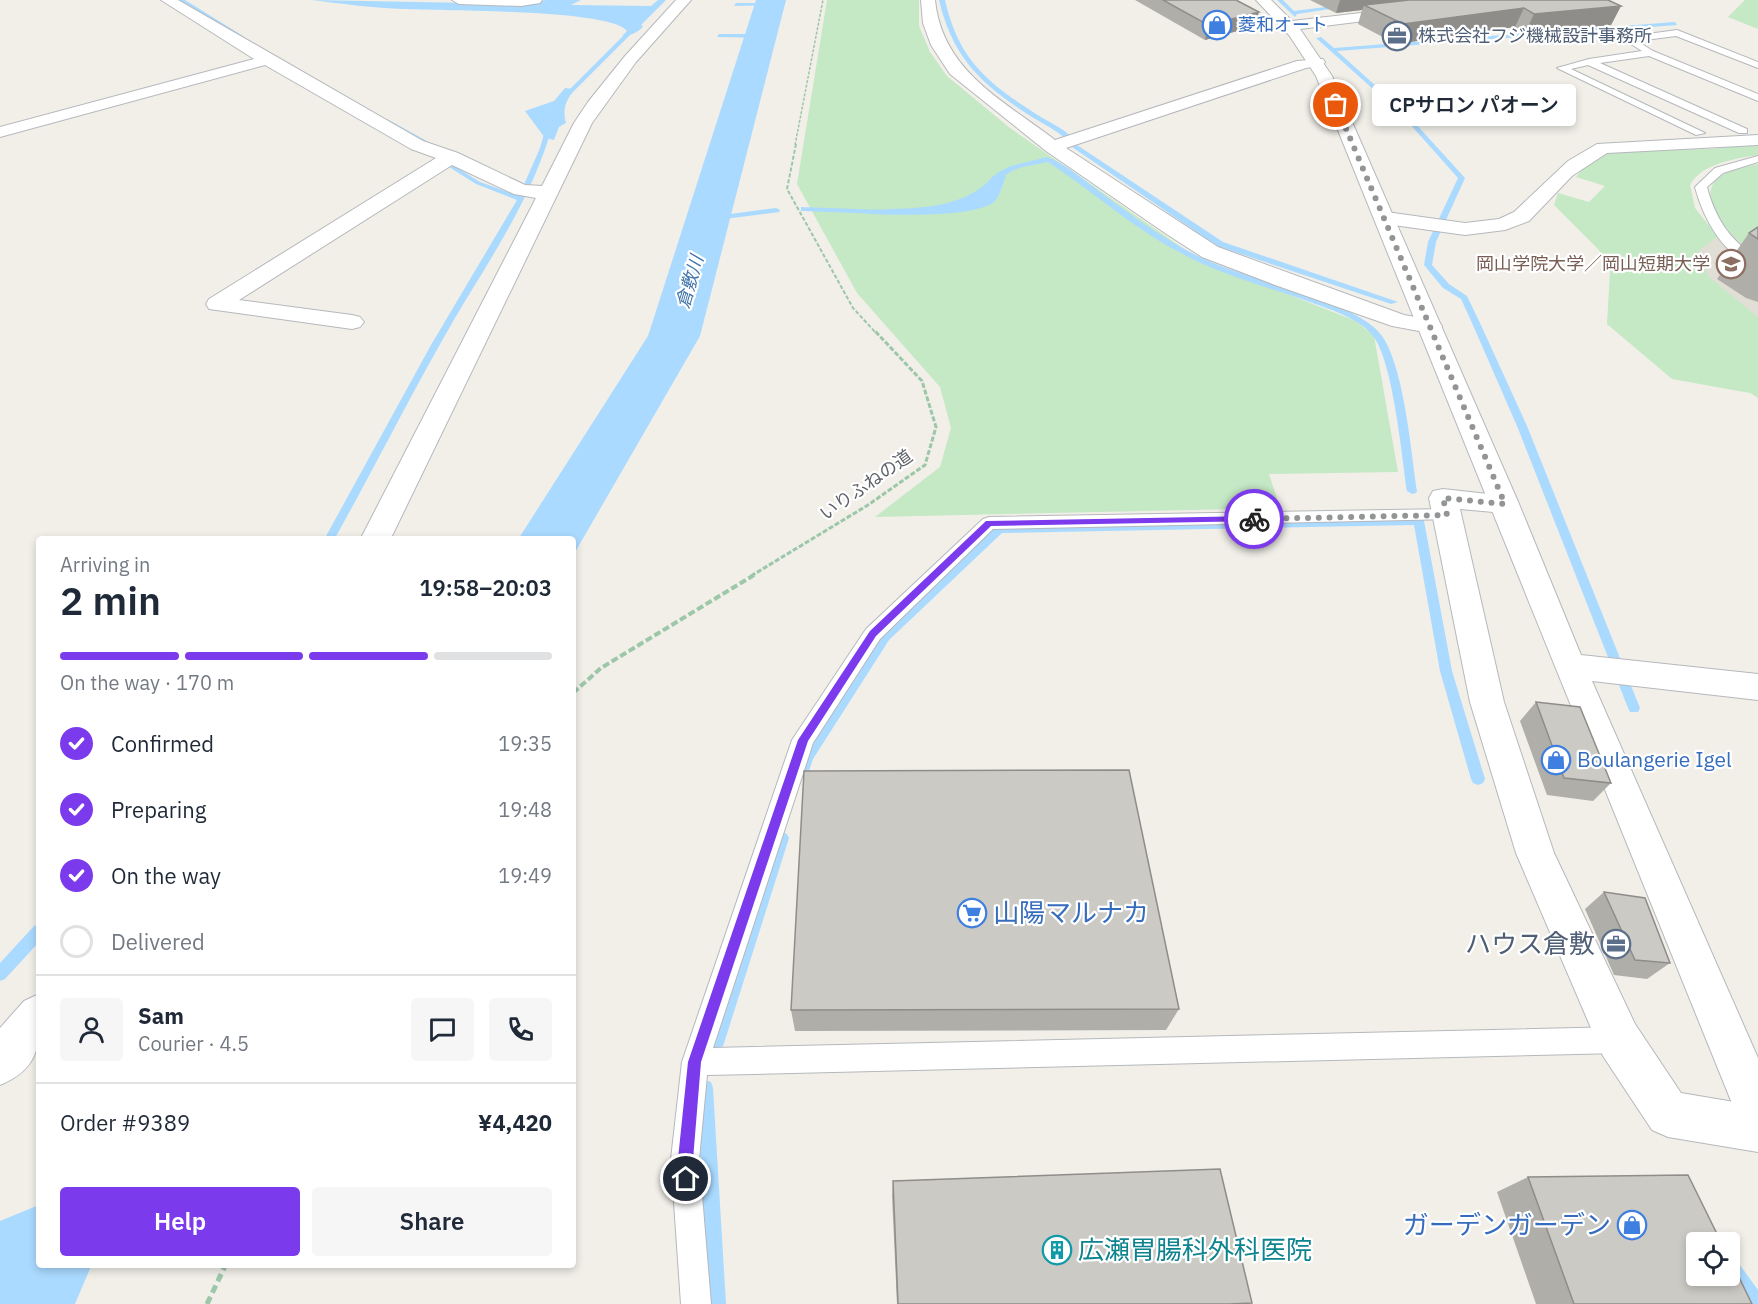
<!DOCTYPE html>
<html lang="en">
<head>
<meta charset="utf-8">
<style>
	:root { --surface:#fff; --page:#f6f6f7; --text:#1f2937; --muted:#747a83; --line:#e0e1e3; --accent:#7c3aed }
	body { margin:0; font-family:"IBM Plex Sans","Noto Sans JP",sans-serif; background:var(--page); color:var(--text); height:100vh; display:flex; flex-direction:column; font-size:22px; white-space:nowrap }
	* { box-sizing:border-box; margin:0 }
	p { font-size:20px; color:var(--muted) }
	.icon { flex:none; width:33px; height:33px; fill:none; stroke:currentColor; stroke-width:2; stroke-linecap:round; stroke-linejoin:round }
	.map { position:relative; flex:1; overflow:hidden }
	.sheet { position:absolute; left:36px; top:536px; width:540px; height:732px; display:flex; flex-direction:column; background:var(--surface); border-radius:6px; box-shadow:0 3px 9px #0003 }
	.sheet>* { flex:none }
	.fabs { position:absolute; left:1686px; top:1232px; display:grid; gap:12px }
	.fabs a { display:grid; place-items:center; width:54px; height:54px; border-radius:6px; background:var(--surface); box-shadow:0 3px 9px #0003; font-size:30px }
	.pin { position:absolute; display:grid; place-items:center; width:51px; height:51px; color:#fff; margin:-26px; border:3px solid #fff; border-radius:50%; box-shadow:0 2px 6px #0007 }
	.courier { position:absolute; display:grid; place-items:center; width:60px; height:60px; margin:-30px; border:4px solid #7c3aed; border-radius:50%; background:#fff; color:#222; box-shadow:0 2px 8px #0007 }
	.bubble { position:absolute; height:42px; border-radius:6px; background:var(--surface); box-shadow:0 3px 9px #0003; font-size:20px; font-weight:600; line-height:42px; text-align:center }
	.head em { font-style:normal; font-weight:600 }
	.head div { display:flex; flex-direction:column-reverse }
	.head { display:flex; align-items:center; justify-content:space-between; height:102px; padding:0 24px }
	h1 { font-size:39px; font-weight:600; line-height:45px }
	.bar { display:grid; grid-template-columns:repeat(4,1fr); gap:9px 6px; align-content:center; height:72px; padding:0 24px }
	.bar i { height:8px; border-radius:4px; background:var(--line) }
	.bar .on { background:var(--accent) }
	.bar p { grid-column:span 4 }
	.line { display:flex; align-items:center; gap:15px; padding:0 24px; border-top:2px solid var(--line) }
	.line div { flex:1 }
	.round { display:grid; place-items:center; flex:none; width:63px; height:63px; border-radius:6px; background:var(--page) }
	ol { padding:0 24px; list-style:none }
	li { display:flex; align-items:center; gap:18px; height:66px }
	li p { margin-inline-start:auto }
	li .icon { padding:6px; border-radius:50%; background:var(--accent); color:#fff; stroke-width:4 }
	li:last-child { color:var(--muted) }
	li i { width:33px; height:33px; border:3px solid var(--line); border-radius:50% }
	.cta { display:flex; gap:12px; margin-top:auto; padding:12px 24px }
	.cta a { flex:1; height:69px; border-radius:6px; background:var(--accent); color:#fff; font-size:24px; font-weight:600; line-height:69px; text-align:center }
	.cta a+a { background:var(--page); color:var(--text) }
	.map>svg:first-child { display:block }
	.education { fill:#e1ded6 }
	.green { fill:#c5e8c5 }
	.water { fill:#aadaff }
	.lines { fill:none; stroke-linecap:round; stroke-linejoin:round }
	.stream { fill:#aadaff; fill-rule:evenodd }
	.river { fill:#aadaff; fill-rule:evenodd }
	.service-casing { stroke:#b5b8bc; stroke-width:2 }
	.minor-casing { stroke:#b5b8bc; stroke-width:2 }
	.tertiary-casing { stroke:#b5b8bc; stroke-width:2 }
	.path-far4 { stroke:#9cc7a9; stroke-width:1.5; stroke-dasharray:3 1.5; stroke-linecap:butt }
	.path-far3 { stroke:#9cc7a9; stroke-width:2; stroke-dasharray:4 2; stroke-linecap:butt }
	.path-far2 { stroke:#9cc7a9; stroke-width:3; stroke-dasharray:5 2; stroke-linecap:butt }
	.path-far1 { stroke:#9cc7a9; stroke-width:4; stroke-dasharray:7 3; stroke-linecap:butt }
	.path { stroke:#9cc7a9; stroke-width:5; stroke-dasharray:8 4.5; stroke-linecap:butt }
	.service { fill:#fff; fill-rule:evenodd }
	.minor { fill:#fff; fill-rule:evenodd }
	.tertiary { fill:#fff; fill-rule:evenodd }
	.wall { fill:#afaea9 }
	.shaded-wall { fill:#8f8d8a }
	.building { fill:#cccac5; stroke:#8f8d8a; stroke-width:1.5 }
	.route { fill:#7c3aed }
	.done { stroke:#929495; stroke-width:6; stroke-dasharray:0 10.8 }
	.labels { text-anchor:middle; stroke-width:4.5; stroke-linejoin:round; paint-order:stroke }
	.far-shop-label { font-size:18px; fill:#366cbe; stroke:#fff; text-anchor:start }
	.far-service-label { font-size:18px; fill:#4e5e75; stroke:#fff; text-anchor:start }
	.far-education-label { font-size:18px; fill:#785e54; stroke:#fff; text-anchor:end }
	.far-water-label { font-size:18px; font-style:italic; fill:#4174aa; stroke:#fff }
	.far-street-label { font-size:18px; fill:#5f6368; stroke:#fff }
	.shop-label { font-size:21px; fill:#366cbe; stroke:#fff; text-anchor:start }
	.near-shop-label { font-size:26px; fill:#366cbe; stroke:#fff; text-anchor:start }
	.near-service-label { font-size:26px; fill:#4e5e75; stroke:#fff; text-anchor:end }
	.near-culture-label { font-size:26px; fill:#0d838f; stroke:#fff; text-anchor:start }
</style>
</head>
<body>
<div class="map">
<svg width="1758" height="1304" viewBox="0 0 1758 1304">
	<rect width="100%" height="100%" fill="#f1efe8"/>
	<path class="education" d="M1758,211V317L1710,280L1697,251Z"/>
	<path class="green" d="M827,0H919V26L930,52L947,76L1010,128L1200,260L1356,321L1374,336L1398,472L1269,474L1280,508L875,517L940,467L951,428L940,387L857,293L797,184Z
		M1745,0H1758V29L1728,17Z
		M1758,144V155C1735,159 1702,163 1690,185L1695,208L1718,237L1698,251L1709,277L1758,317V398L1750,393L1672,379L1607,324L1610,272L1599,250L1554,205L1558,193L1589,202L1605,186L1576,177L1586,165L1605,152L1710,149Z
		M1758,164V258C1741,246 1692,200 1718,178C1730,169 1744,167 1758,164Z"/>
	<path class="water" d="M312,0L523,4L546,0H581L571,5L651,6L658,0H666L641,25L643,26C640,32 629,36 622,36L627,31C611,9 439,11 404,9C374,8 343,4 312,0Z
		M565,88L575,89C566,100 562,109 566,123L559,127L554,140L545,138L525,111L554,101Z
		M993,176H1006C1003,183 1000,195 995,201C978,218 892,215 867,214L868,210C910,208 965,211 993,176Z"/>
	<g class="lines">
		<path class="stream" d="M178,0H185L243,36L238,37Z
			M939,0H945C959,62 989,84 1041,117C1054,125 1070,131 1077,145L1223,242L1398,302L1391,304L1217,246L1072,147C1064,133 1046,126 1032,117C982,85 953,59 939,0Z
			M1277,0H1283L1294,11L1341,5L1344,7L1297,14L1295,17Z
			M736,3H769L772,5L734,6Z
			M1675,22L1677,25L1337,51L1405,112L1465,178L1436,242L1432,265L1449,284L1467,296L1480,323L1527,426L1640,708L1638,712H1630L1628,708L1517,426L1472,323L1461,299L1443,288L1424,265L1428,242L1458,178L1401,114L1316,38L1321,37L1334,48Z
			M634,25L639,26L564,101H560V99Z
			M719,34H761L764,36L761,38L717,37Z
			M387,119L425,140L426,141L421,142L385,122L384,121Z
			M550,121L553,123C534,195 493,254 455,318C413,390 376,465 335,538H325L431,345L517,200L476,184L449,167L454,166L480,182L519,196L540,148L547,123Z
			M1047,157C1066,164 1084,180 1100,192C1137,219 1173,247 1216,264C1254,280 1361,304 1382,336C1404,367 1411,451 1417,491L1416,493L1412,494L1407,491C1402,457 1393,361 1373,336C1359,318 1331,310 1310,302C1266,286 1220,275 1179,252C1132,227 1092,191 1048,162C1020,168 1008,166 992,191L985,189L997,173L1011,166Z
			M801,207L883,210L887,212L883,214L804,211H801Z
			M776,208L780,210L779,212L708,221L704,219L708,217Z
			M1418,515L1422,517L1424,521L1452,671L1485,779L1483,783L1478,785L1473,783L1471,779L1440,671L1414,525L1002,533L889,640L813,759L808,774L803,776L798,774L796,770L802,753L881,634L995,526L1414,518Z
			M782,832L787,834L789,838L725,1040L723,1046L717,1048L711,1046L709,1040L775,838L777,834Z
			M39,924V942L5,979L0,981V963L34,926Z
			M705,1080L711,1082L713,1088L726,1304H708L697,1088L699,1082Z
			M1730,1259L1737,1261L1758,1290V1304H1745L1724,1275H1730Z"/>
		<path class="river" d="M756,0H786L700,336L574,554L573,538H519L648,336Z
			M39,1205V1264H92L75,1304H0V1221Z"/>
		<g class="service-casing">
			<path id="service" d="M1677,30L1758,62V68L1676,36L1637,41L1653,51L1758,94V101L1649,56L1600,63L1747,129V133H1739L1588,65L1571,69L1705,133L1696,135L1557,68L1589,59L1642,51L1626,41V37Z
				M1758,156V162L1723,173L1707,187C1715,218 1730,241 1758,258V267C1724,258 1703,218 1695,187L1715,168Z
				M1447,509L1456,515L1453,519L993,529L880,639L813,743L713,1048L1619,1027L1628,1031L1632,1040L1628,1049L1619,1053L707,1075L699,1159L711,1304H681L671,1159L682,1062L792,740L866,629L983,519L989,517Z"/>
		</g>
		<g class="minor-casing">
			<path id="minor" d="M161,0H178L423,141L458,153L525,185L542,186L574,123L588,102L625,56L676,0H691L636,62L592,123L391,538H361L536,198L514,194L452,165L239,300L352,315L360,317L364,322L360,327L352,329L209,309L206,304L209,299L436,158L411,149L265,65L0,137V127L254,59Z
				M452,0H542L540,3L521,6L459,4Z
				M921,0H935C942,71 1003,100 1055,140L1297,61L1323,59L1325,62L1323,65L1306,68L1066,148L1218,247L1404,315L1438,321L1442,326L1438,331L1430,333L1392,326L1275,285L1202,257L1165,233L1046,151L950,74L931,45L923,23Z
				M1758,135V145L1607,153L1572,176L1529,221L1505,230L1465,235L1386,224L1379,222L1376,218L1379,214L1386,212L1465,223L1499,219L1514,212L1568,161L1597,144Z
				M1443,489L1515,497L1519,504L1515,511L1505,513L1460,509L1504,702L1554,853L1635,1024L1681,1093L1758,1106V1152L1668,1137L1652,1130L1603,1056L1516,853L1470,702L1429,498L1433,491Z
				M39,994C39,1036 46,1066 0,1085V1028L24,1001Z"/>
		</g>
		<g class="tertiary-casing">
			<path id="tertiary" d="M1256,0H1271L1292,21L1404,8L1411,12L1404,16L1300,29L1332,76L1519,504L1581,655L1758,674V700L1592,681L1758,1058V1135L1742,1128L1316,76L1289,35Z"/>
		</g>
		<path class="path-far4" d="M795,145L823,0"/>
		<path class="path-far3" d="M796,144L787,189L853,308L876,333"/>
		<path class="path-far2" d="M751,576L868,505L925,465L936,427L922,381L875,331"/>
		<path class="path-far1" d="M573,693L601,668L754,575"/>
		<path class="path" d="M207,1304L226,1264"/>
		<use href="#service" class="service"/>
		<use href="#minor" class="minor"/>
		<use href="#tertiary" class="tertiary"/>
	</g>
	<path class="wall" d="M1135,0H1236L1255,26L1205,40Z
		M1310,0H1608L1621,6L1611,25L1525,33L1515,27L1396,44L1358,24L1362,10L1336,13Z
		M1758,227V302L1746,298L1717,279L1749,233Z
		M1536,702L1611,783L1593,801L1547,795L1520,721Z
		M1604,892L1670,963L1647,979L1614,975L1585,909Z
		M1179,1009L1166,1030L795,1031L791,1010Z
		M1528,1177L1752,1304H1536L1497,1192Z
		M893,1181L1252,1303L1250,1304H897L892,1196Z"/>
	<path class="shaded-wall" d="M1340,0H1450L1364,5L1362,10L1336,13Z
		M1621,6L1611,25L1525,33L1534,14Z
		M1524,8L1515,27L1396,44L1403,24Z
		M1259,12L1255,26L1205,40L1208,25Z"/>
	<path class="building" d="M1163,0H1236L1259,12L1208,25Z
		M1409,0H1608L1621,6L1534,14L1524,8L1403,24L1364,5Z
		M1758,227V239L1749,233Z
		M1536,702L1580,707L1611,783L1564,778Z
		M1129,770L1179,1009L791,1010L804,771Z
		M1604,892L1645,898L1670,963L1635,960Z
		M1220,1169L1252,1303L1229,1304H898L893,1181Z
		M1688,1175L1721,1242H1696V1275H1730V1259L1752,1304H1574L1528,1177Z"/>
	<path class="route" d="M1254,516L1258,519L1257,521L991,526L876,636L808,741L701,1062L691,1184H681L678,1159L688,1062L798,740L870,631L986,521Z"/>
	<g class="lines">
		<path class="done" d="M1254,519L1447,515L1443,498L1505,504L1336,105"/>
	</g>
	<defs>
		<g id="shop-ring" transform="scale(1.5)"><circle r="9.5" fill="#fff" stroke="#3f7fe0" stroke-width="1.5"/><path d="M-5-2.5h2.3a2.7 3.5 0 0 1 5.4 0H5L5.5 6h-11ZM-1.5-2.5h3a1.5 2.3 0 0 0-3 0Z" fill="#3f7fe0"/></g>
		<g id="office-ring" transform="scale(1.5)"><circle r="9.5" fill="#fff" stroke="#5c6f8a" stroke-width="1.5"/><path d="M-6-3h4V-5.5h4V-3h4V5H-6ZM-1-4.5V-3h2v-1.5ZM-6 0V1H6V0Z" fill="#5c6f8a"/></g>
		<g id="university-ring" transform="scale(1.5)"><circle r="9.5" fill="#fff" stroke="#8d6e63" stroke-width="1.5"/><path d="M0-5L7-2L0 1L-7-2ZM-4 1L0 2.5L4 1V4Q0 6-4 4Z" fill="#8d6e63"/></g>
		<g id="supermarket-ring" transform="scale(1.5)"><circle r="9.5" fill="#fff" stroke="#3f7fe0" stroke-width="1.5"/><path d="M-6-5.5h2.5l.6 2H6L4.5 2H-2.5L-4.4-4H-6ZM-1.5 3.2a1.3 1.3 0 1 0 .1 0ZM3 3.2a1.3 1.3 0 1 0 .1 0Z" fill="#3f7fe0"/></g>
		<g id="building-ring" transform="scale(1.5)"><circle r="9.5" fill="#fff" stroke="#0f9aa8" stroke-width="1.5"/><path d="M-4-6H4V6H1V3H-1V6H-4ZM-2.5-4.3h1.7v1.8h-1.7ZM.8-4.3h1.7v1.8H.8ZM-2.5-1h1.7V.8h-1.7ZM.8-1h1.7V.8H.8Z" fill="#0f9aa8"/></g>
	</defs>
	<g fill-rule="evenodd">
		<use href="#shop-ring" x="1217" y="25"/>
		<use href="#office-ring" x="1397" y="36"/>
		<use href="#university-ring" x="1731" y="264"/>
		<use href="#shop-ring" x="1556" y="760"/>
		<use href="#supermarket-ring" x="972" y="913"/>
		<use href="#office-ring" x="1616" y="944"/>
		<use href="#shop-ring" x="1632" y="1225"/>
		<use href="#building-ring" x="1057" y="1250"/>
	</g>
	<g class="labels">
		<g class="far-shop-label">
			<text x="1238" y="31">菱和オート</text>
		</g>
		<g class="far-service-label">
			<text x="1418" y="42">株式会社フジ機械設計事務所</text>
		</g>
		<g class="far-education-label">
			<text x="1710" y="270">岡山学院大学／岡山短期大学</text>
		</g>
		<g class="far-water-label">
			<text transform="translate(690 282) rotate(-74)" y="6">倉敷川</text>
		</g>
		<g class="far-street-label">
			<text transform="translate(866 485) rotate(-35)" y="6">いりふねの道</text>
		</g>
		<g class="shop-label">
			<text x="1577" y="767">Boulangerie Igel</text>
		</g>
		<g class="near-shop-label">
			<text x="993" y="922">山陽マルナカ</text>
			<text x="1611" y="1234" text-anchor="end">ガーデンガーデン</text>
		</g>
		<g class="near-service-label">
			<text x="1595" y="953">ハウス倉敷</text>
		</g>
		<g class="near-culture-label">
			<text x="1078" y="1259">広瀬胃腸科外科医院</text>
		</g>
	</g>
</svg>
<div class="fabs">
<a><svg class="icon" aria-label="locate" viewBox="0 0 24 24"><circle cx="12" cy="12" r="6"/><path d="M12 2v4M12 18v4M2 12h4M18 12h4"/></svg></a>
</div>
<div class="pin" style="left:1336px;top:105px;background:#ea580c"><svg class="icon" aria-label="bag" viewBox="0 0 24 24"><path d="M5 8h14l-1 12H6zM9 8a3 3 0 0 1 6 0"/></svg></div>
<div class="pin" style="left:686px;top:1179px;background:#1f2937"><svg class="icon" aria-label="home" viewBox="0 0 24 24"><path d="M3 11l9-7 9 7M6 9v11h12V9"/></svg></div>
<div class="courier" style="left:1254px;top:519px"><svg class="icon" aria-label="bike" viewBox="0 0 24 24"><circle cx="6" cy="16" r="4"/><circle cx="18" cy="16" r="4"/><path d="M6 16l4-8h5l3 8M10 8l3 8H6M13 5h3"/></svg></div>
<div class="bubble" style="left:1372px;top:84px;width:204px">CPサロン パオーン</div>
<section class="sheet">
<div class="head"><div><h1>2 min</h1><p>Arriving in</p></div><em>19:58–20:03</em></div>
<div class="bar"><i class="on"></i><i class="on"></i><i class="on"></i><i></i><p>On the way · 170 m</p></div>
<ol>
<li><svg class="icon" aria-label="check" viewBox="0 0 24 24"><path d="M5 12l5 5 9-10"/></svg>Confirmed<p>19:35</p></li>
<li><svg class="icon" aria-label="check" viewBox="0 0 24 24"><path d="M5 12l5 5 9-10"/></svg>Preparing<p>19:48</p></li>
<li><svg class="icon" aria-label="check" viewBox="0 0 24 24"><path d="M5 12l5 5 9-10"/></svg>On the way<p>19:49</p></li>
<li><i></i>Delivered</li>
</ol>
<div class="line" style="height:108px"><a class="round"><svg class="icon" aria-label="person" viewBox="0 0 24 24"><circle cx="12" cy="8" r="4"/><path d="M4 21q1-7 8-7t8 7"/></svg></a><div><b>Sam</b><p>Courier · 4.5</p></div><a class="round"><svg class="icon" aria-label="chat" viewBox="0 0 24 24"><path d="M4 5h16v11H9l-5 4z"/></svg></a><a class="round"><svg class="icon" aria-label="phone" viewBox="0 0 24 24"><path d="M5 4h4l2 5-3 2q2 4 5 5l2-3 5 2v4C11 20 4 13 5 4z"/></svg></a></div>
<div class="line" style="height:78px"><div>Order #9389</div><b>¥4,420</b></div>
<div class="cta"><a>Help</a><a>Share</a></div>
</section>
</div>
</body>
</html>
